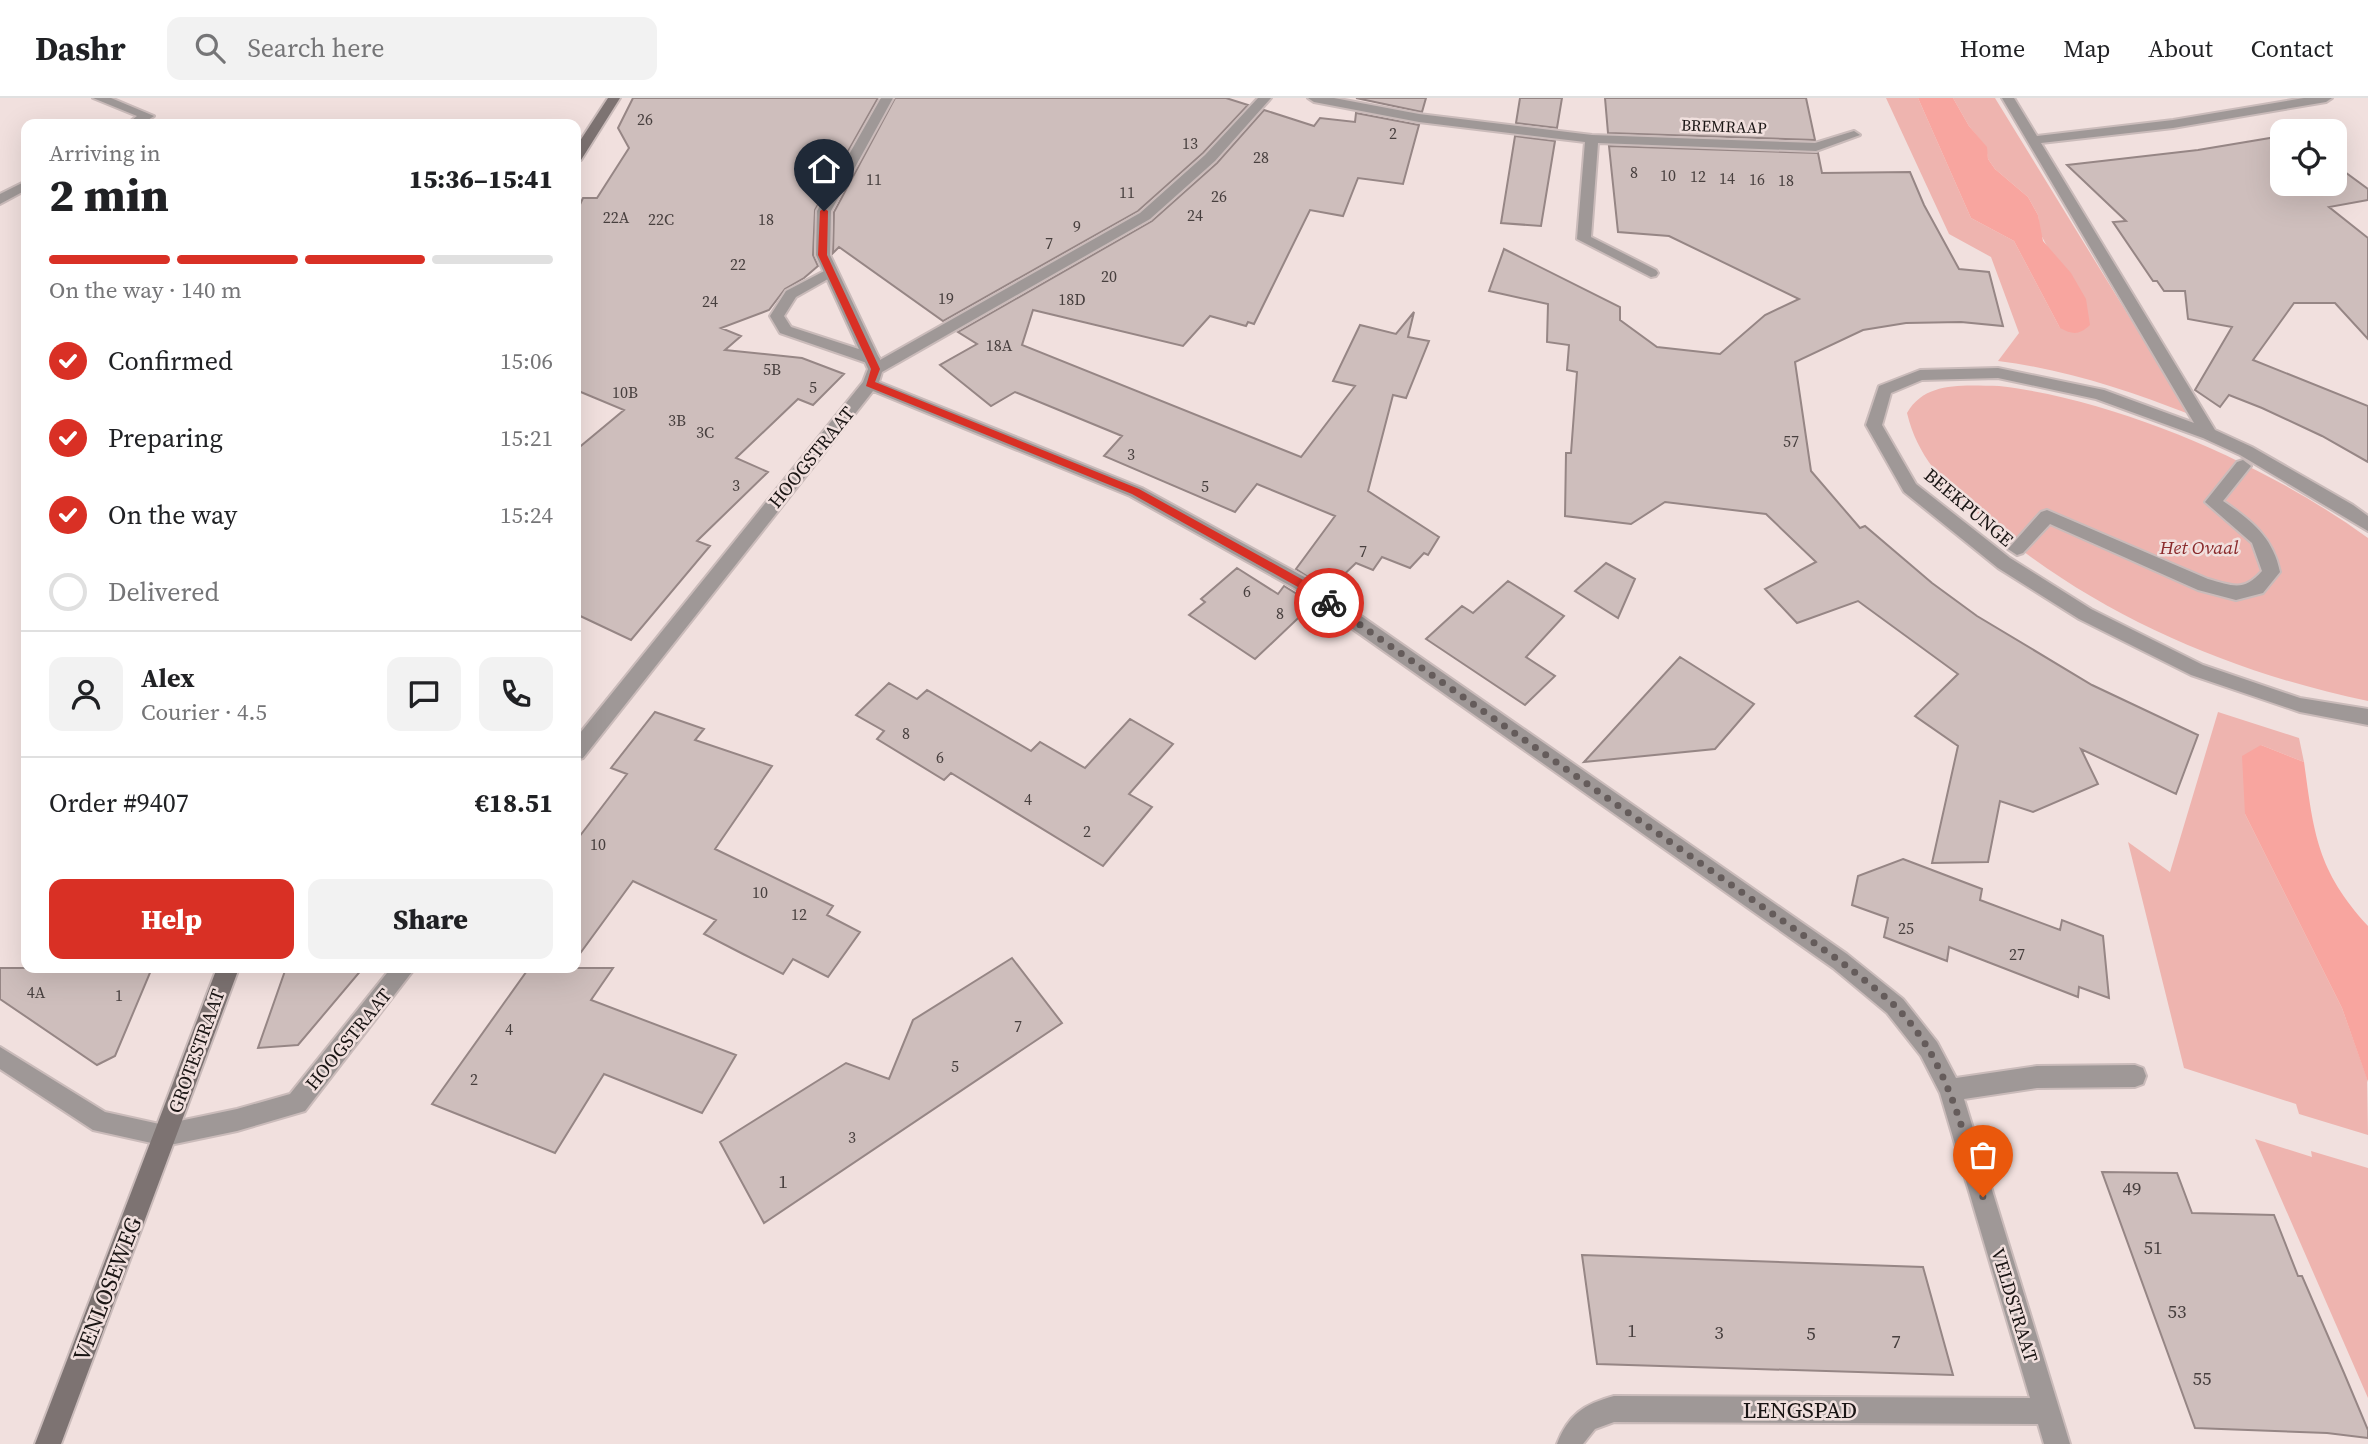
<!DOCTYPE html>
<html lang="en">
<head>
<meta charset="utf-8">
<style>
	:root { --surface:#fff; --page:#f2f2f2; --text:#202124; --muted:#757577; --line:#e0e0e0; --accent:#d93025 }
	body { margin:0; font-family:"Source Serif 4",serif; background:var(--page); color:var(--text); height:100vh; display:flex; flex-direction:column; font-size:26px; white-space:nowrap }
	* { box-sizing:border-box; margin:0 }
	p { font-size:23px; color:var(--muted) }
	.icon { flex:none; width:38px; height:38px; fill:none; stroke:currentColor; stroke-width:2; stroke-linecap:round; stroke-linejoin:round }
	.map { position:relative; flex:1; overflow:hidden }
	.panel { position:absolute; left:21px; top:21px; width:560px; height:854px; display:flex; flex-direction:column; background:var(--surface); border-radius:14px; box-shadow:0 7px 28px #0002 }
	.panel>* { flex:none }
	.controls { position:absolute; left:2270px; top:21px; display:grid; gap:14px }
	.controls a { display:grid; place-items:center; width:77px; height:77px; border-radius:14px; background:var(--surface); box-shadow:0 7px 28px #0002; font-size:35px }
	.pin { position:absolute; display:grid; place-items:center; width:60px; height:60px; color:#fff; margin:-72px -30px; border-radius:50% 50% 50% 0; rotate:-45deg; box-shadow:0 0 7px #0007 }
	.pin .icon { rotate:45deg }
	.courier { position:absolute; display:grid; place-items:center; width:70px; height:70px; margin:-35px; border:5px solid #d93025; border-radius:50%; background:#fff; color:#222; box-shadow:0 2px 9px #0007 }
	.overview em { font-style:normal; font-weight:800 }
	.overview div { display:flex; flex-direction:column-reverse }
	.overview { display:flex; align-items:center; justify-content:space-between; height:119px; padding:0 28px }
	h1 { font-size:46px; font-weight:800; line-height:52px }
	.bar { display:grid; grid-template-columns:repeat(4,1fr); gap:10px 7px; align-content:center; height:84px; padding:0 28px }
	.bar i { height:9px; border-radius:5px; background:var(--line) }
	.bar .on { background:var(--accent) }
	.bar p { grid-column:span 4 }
	.line { display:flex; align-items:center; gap:18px; padding:0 28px; border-top:2px solid var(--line) }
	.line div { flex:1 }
	.round { display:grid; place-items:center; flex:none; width:74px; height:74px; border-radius:14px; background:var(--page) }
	ol { padding:0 28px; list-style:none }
	li { display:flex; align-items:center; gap:21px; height:77px }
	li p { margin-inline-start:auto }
	li .icon { padding:7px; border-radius:50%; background:var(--accent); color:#fff; stroke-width:4 }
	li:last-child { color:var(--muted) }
	li i { width:38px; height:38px; border:4px solid var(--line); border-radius:50% }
	.button { display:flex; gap:14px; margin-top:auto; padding:14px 28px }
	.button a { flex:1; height:80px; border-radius:14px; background:var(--accent); color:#fff; font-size:28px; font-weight:800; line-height:80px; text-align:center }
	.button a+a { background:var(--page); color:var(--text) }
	header { display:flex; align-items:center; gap:42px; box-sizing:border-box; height:98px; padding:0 35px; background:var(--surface); border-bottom:2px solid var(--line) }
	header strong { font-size:33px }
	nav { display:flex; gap:38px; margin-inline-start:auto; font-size:24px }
	.search { width:490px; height:63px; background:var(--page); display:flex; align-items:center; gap:18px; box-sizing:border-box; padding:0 24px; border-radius:14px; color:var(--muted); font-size:26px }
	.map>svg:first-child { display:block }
	.green { fill:#eeb4af }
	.water { fill:#f8a59f }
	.building { fill:#cebebc; stroke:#968685; stroke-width:2 }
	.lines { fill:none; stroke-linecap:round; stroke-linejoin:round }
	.service-casing { stroke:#cabbba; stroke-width:4 }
	.pedestrian-casing { stroke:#cabbba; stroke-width:4 }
	.minor-casing { stroke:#cabbba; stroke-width:4 }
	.tertiary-casing { stroke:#cabbba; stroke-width:4 }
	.secondary-casing { stroke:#cabbba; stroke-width:4 }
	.service { fill:#9f9897; fill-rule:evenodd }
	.pedestrian { fill:#9f9897; fill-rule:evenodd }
	.minor { fill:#9f9897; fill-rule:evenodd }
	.tertiary { fill:#9f9897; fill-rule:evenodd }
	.secondary { fill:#7d7372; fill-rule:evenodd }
	.route { fill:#d93025 }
	.done { stroke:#655c5b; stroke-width:7; stroke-dasharray:0 12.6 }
	.labels { text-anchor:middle; stroke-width:5; stroke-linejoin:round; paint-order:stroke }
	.number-label { font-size:16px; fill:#473f3e }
	.far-street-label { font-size:16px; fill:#1a1514; stroke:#f1e0de }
	.street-label { font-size:19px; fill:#1a1514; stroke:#f1e0de }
	.park-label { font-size:19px; font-style:italic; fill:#8a2a2b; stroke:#f1e0de }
	.near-number-label { font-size:19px; fill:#473f3e }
	.near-street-label { font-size:23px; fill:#1a1514; stroke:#f1e0de }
</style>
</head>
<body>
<header>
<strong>Dashr</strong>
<div class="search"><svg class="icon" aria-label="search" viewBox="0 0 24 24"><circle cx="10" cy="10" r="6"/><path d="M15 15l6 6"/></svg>Search here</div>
<nav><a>Home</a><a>Map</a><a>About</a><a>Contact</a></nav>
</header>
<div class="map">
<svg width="2368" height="1346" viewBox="0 0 2368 1346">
	<rect width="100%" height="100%" fill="#f1e0de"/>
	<path class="green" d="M1882,0H1918L1971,120L2014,143L2060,230L2048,150L2040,135L2038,117L2028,99L1995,71L1988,61L1986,49L1969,28L1953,0H1995L2189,316C2127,292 2064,271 1998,263L2019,235L1991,159L1949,136L1886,0Z
		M1999,288C2121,302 2269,368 2368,440V603C2228,574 2086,513 1979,417C1946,387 1918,361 1907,315C1926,282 1966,288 1999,288Z
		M2218,614L2299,640L2304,664L2261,647L2245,716L2342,910L2367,980L2368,1037L2299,1016L2296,1006L2184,970L2128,744L2170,774Z
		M2255,1041L2312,1059L2311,1053L2368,1070V1300Z"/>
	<path class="water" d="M1918,0H1953L1969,28L1987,49L1988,61L1995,71L2028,99L2038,117L2043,143L2071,175L2086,201L2090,227C2079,237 2073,237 2060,230L2014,143L1971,120Z
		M2261,647L2304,664C2314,736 2317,772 2368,828V984L2342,910L2245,716L2242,658Z"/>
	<path class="building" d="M633,0H878L815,112L813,157L818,168L804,180L785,191L769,212L721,230L741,238L725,252L802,260L844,276L813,307L798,301L736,360L768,374L697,443L710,448L631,542L576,516V352L624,312L576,292V115L583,100H597L629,50L618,30Z
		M895,0H1226L1248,7L1203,55L1138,113L943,223L839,149L833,155L834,114Z
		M1356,0H1426L1422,14Z
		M1520,0H1562L1557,30L1516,25Z
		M1605,0H1806L1815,42L1608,35Z
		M1264,12L1314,28L1320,20L1355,24L1356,15L1419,27L1403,86L1358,80L1343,118L1310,112L1254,226L1248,224L1246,228L1210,218L1183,248L1033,212L1022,247L1301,359L1355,288L1333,283L1360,227L1396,236L1414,214L1408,239L1429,243L1406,300L1393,297L1368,393L1439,439L1428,457L1424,455L1410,470L1382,459L1373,472L1356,465L1328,492L1296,471L1335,418L1257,386L1235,414L1104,358L1122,338L1015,294L991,308L940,267L977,246L958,234L1152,123L1217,65Z
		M1515,38L1555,43L1541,128L1501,125Z
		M2282,38V86H2334V66L2368,91V102L2329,109L2368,140V241L2335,205H2294L2253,262L2368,308V364L2322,338L2262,310L2229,297L2220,309L2195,292L2232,229L2188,221L2185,193H2164L2157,183H2153L2113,124L2126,123L2067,67L2198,52Z
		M1609,48L1818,55L1822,75L1910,74L1924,107L1959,171L1989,174L2003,228L1961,224L1906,225L1863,232L1795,264L1811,373L1860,430L1865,428L1932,485L1977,518L2092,587L2198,637L2176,696L2081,651L2098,686L2033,714L2000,703L1988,764L1932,765L1958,648L1915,618L1958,576L1858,503L1797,525L1765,491L1816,464L1766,416L1665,404L1631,426L1565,418L1566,355H1571L1577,274L1567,272L1569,247L1547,244L1548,206L1489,193L1504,151L1620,209V222L1657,249L1720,256L1765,217L1799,201L1669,138L1618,134Z
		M1606,465L1635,481L1618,520L1575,493Z
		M1237,470L1278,496L1284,488L1313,506L1255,561L1189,517L1205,504L1201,501Z
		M1508,483L1564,518L1526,559L1555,578L1525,607L1426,541L1462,508L1473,515Z
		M1680,559L1754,606L1715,651L1584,664Z
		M889,585L917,601L927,592L1031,653L1040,644L1085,670L1130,621L1173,646L1129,696L1152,709L1103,768L951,675L944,682L877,641L884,633L856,617Z
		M655,614L704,631L695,642L772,668L715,751L833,808L827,817L860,834L828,879L793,861L783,876L743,856L704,836L716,822L633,783L576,861V743L627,676L611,670Z
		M1903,761L1982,791L1980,802L2060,832L2062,822L2103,838L2109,900L2079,889L2078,899L1949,849L1947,863L1884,839L1888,820L1852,807L1858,778Z
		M1012,860L1062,925L764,1125L720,1044L846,965L889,981L913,922Z
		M0,870H152L115,958L97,967L0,901Z
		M286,870H363L298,947L258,950Z
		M529,870H613L591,902L736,957L702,1015L604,976L555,1055L432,1006Z
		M2102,1074L2177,1075L2192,1115L2274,1117L2298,1178H2302L2344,1275L2368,1332V1340L2327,1335L2195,1330Z
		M1582,1157L1923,1169L1953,1277L1597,1266Z"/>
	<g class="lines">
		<g class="service-casing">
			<path id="service" d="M93,0H111L154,18L142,26H127L137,18Z
				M26,83V92L0,106V96Z
				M830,170L835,171L837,174L835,177L796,199L784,218L791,229L877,257L880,261L877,265H867L780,235L770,218L786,193Z"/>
		</g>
		<g class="pedestrian-casing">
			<path id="pedestrian" d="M2243,362L2251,368L2223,403C2251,422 2273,439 2280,474L2263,495L2236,502L2198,492L2050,426L2023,455L2017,457L2008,451L2041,414L2047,412L2208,481C2233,488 2244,494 2262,473L2252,445L2205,404L2237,364Z"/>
		</g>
		<g class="minor-casing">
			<path id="minor" d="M881,0H893L831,113L830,157L880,262L1140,115L1205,57L1258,0H1271L1215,63L1150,121L882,274L879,284L1142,390L1308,481L1847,856L1903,901L1937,944L1956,980L2037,968L2135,967L2143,970L2146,978L2143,986L2135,989L2037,990L1964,1001L2070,1346H2044L2038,1326L1614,1324L1595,1331L1583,1346H1557C1568,1317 1584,1306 1614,1298L2030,1300L1940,995L1921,958L1887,915L1833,870L1296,491L1130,398L873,293L583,660L576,662V640L863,284L868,271L816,157L817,113Z
				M1308,0H1334L1419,16L1592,37L1815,45L1854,33L1860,37L1816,53L1598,45L1591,139L1656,172L1658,175L1656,178L1651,179L1577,141L1585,44L1419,24L1314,4Z
				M2002,0H2014L2037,38L2173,22L2304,0H2332L2326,4L2173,30L2041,45L2215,332L2252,349L2353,407L2368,418V433L2240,357L2203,340L2096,301L1998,280L1922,282L1891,295L1882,327L1916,386L2010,460L2091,511L2203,567L2300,600L2368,611V627L2300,614L2191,577L2079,521L1998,470L1904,394L1866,327L1879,288L1920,272L1998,270L2104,292L2194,325Z
				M391,870H415L305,1013L237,1033L165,1048L157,1045L154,1037L157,1029L165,1026L237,1011L290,996Z"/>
		</g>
		<g class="tertiary-casing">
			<path id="tertiary" d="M0,949L105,1014L173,1029L176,1037L173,1045L165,1048L93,1032L0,971Z"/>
		</g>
		<g class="secondary-casing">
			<path id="secondary" d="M608,0H620L581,62L576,63V49Z
				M217,870H239L61,1346H35Z"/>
		</g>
		<use href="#service" class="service"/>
		<use href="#pedestrian" class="pedestrian"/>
		<use href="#minor" class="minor"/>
		<use href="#tertiary" class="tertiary"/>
		<use href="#secondary" class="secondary"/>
	</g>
	<path class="route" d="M824,110L828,113L827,157L880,271L875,284L1139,391L1305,483L1332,502V508H1325L1298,489L1132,396L866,288L871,271L818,157L820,113Z"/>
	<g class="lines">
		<path class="done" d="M1329,505L1840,863C1858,877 1877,891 1894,907C1947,959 1962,1031 1983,1099"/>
	</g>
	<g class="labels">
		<g class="number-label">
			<text x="645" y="27">26</text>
			<text x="1393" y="41">2</text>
			<text x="1190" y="51">13</text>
			<text x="1261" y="65">28</text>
			<text x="1634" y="80">8</text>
			<text x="1668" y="83">10</text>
			<text x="1698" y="84">12</text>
			<text x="1727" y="86">14</text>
			<text x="874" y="87">11</text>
			<text x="1757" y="87">16</text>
			<text x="1786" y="88">18</text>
			<text x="1127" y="100">11</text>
			<text x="1219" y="104">26</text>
			<text x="1195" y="123">24</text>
			<text x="616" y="125">22A</text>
			<text x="661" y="127">22C</text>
			<text x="766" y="127">18</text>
			<text x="1077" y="134">9</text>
			<text x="1049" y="151">7</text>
			<text x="738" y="172">22</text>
			<text x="1109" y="184">20</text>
			<text x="946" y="206">19</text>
			<text x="1072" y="207">18D</text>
			<text x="710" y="209">24</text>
			<text x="999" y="253">18A</text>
			<text x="772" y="277">5B</text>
			<text x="813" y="295">5</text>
			<text x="625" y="300">10B</text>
			<text x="677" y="328">3B</text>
			<text x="705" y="340">3C</text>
			<text x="1791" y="349">57</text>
			<text x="1131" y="362">3</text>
			<text x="736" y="393">3</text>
			<text x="1205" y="394">5</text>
			<text x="1363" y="459">7</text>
			<text x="1247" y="499">6</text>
			<text x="1280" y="521">8</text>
			<text x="906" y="641">8</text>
			<text x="940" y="665">6</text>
			<text x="1028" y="707">4</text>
			<text x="1087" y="739">2</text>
			<text x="598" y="752">10</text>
			<text x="760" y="800">10</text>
			<text x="799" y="822">12</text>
			<text x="1906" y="836">25</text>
			<text x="2017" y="862">27</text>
			<text x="36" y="900">4A</text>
			<text x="119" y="903">1</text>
			<text x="1018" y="934">7</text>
			<text x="509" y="937">4</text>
			<text x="955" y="974">5</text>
			<text x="474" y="987">2</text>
			<text x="852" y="1045">3</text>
		</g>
		<g class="far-street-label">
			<text transform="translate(1724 28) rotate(2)" y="6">BREMRAAP</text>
		</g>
		<g class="street-label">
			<text transform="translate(811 359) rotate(-51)" y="7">HOOGSTRAAT</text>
			<text transform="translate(1969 409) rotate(40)" y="7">BEEKPUNGE</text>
			<text transform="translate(348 941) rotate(-51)" y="7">HOOGSTRAAT</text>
			<text transform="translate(196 953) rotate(-70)" y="7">GROTESTRAAT</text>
			<text transform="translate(2015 1207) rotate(73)" y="7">VELDSTRAAT</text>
		</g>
		<g class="park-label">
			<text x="2199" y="456">Het Ovaal</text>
		</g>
		<g class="near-number-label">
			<text x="783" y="1090">1</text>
			<text x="2132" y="1097">49</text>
			<text x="2153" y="1156">51</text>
			<text x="2177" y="1220">53</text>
			<text x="1632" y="1239">1</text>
			<text x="1719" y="1241">3</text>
			<text x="1811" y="1242">5</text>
			<text x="1896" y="1250">7</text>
			<text x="2202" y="1287">55</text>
		</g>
		<g class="near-street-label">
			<text transform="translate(107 1191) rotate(-69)" y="8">VENLOSEWEG</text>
			<text x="1800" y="1320">LENGSPAD</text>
		</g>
	</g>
</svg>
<div class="controls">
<a><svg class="icon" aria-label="locate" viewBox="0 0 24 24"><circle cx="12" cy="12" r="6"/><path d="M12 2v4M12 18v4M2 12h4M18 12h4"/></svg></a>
</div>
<div class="pin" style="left:1983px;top:1099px;background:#ea580c"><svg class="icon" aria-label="bag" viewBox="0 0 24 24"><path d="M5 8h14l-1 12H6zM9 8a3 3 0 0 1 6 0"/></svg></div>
<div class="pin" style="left:824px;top:113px;background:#1f2937"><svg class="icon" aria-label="home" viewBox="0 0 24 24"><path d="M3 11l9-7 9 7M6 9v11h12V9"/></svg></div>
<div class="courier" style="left:1329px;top:505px"><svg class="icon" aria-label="bike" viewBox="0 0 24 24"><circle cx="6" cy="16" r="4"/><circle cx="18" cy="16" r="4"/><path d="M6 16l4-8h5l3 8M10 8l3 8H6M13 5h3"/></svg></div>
<section class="panel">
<div class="overview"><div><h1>2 min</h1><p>Arriving in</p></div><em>15:36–15:41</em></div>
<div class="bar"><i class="on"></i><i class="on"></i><i class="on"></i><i></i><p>On the way · 140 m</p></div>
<ol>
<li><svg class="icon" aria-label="check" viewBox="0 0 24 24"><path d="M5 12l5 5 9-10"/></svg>Confirmed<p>15:06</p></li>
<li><svg class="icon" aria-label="check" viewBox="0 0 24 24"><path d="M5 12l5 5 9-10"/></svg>Preparing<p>15:21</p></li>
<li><svg class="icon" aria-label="check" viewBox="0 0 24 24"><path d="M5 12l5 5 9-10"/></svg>On the way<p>15:24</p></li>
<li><i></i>Delivered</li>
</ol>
<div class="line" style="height:126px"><a class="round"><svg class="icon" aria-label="person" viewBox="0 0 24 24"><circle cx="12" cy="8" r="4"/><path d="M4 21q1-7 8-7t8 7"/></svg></a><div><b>Alex</b><p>Courier · 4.5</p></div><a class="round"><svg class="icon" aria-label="chat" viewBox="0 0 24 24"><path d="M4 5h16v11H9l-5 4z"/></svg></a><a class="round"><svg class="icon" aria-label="phone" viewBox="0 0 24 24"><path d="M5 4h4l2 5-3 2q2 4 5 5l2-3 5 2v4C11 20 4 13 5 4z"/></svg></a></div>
<div class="line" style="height:91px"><div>Order #9407</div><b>€18.51</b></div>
<div class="button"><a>Help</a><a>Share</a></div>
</section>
</div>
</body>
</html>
